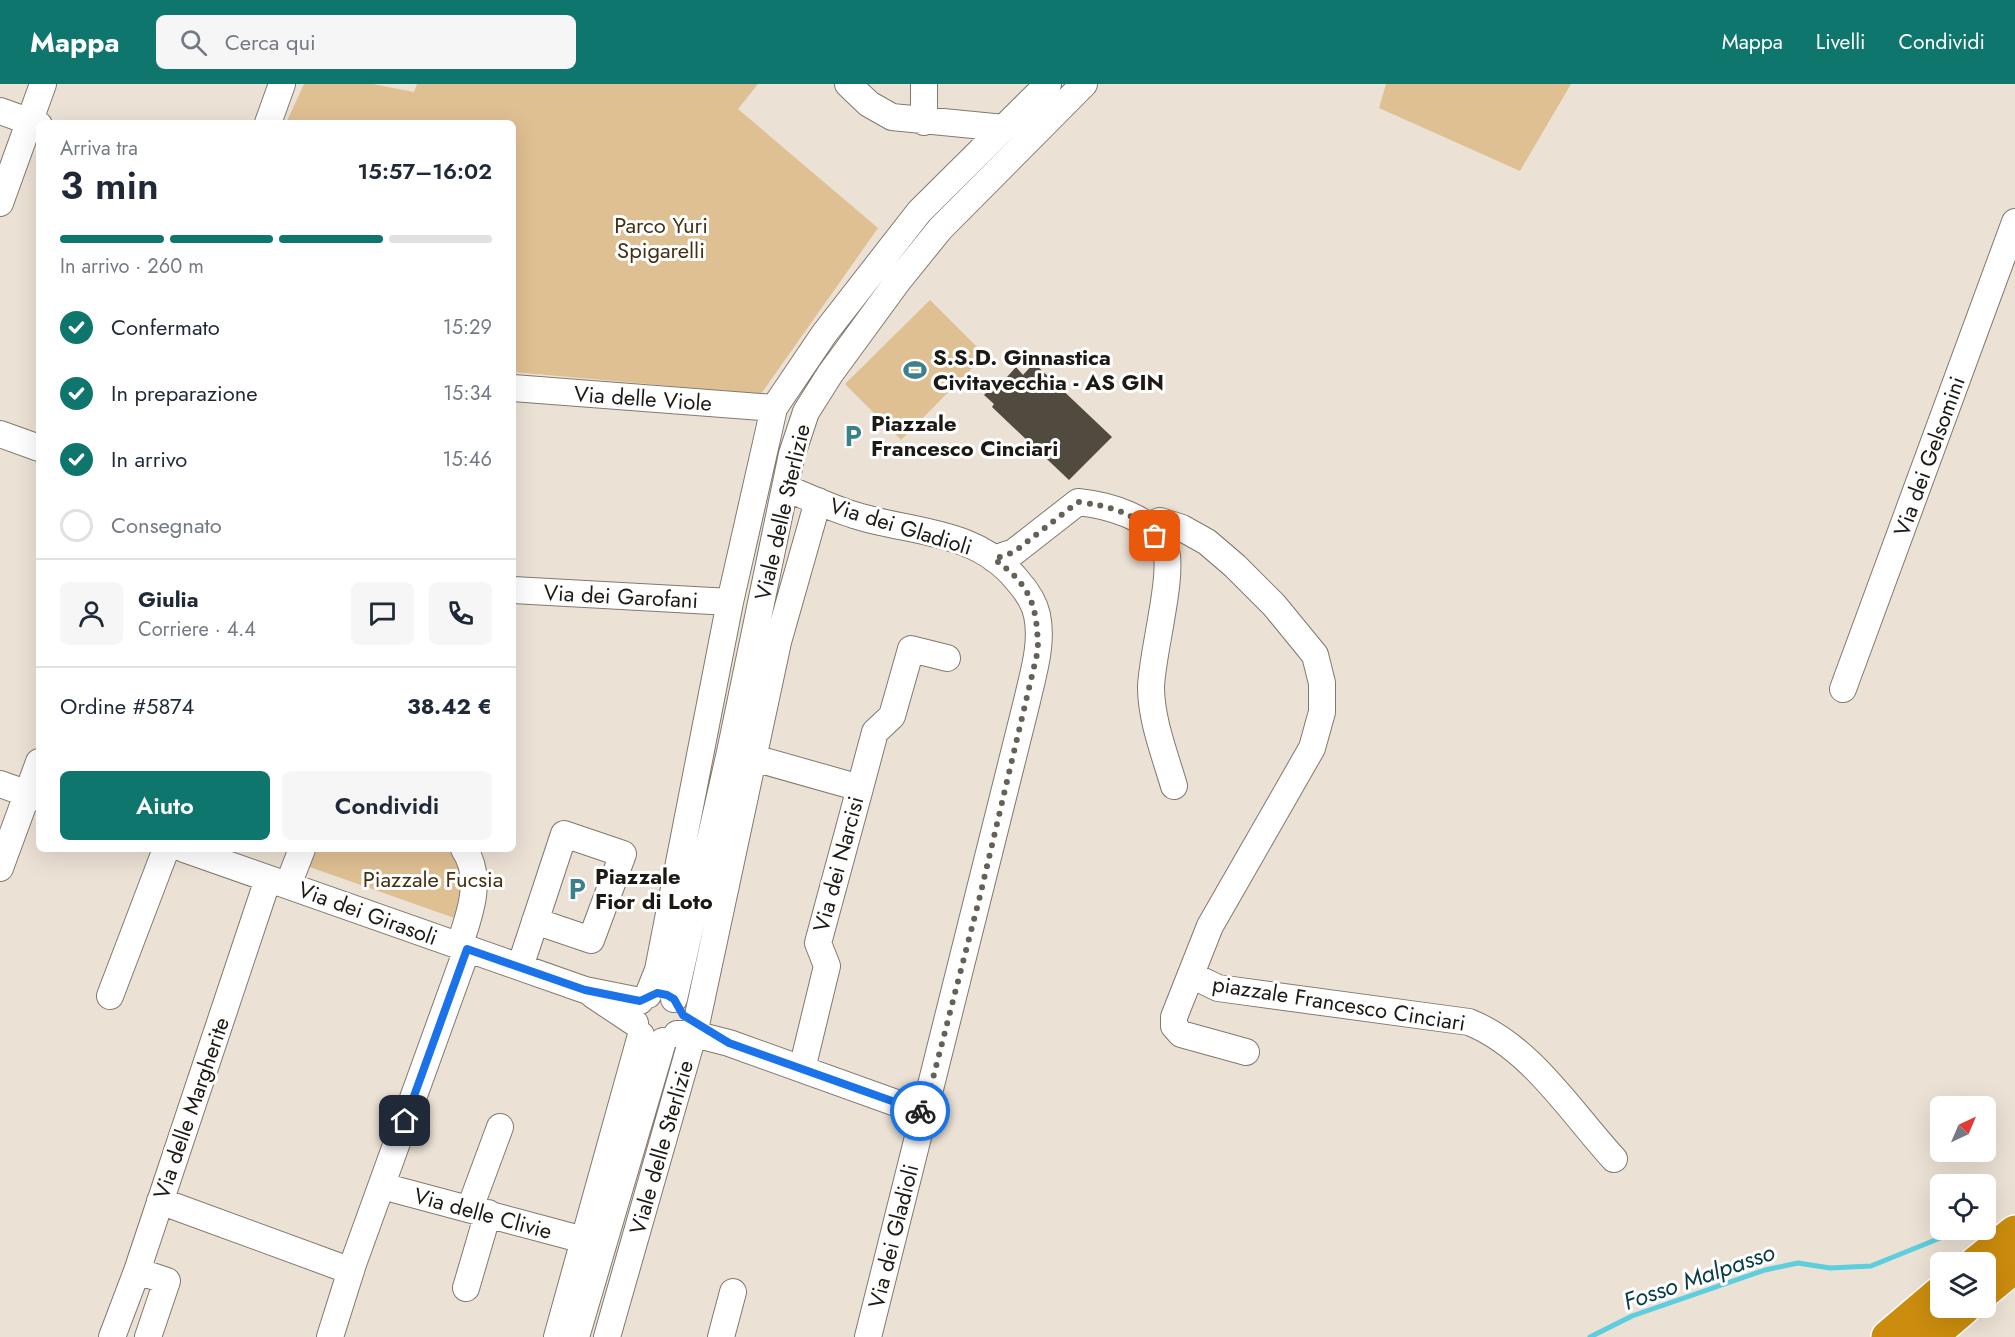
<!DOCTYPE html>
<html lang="it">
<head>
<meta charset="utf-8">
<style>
	:root { --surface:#fff; --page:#f6f6f7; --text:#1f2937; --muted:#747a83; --line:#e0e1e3; --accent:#0f766e }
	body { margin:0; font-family:Jost,sans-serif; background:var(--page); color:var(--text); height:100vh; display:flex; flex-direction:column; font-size:22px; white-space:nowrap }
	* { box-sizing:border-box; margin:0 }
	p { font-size:20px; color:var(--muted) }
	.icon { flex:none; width:33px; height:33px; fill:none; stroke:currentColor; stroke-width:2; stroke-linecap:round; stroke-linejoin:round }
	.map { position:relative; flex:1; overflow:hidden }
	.details { position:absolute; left:36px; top:36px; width:480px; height:732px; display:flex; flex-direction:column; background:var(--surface); border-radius:9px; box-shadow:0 6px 24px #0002 }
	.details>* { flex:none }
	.needle { width:39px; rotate:44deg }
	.fabs { position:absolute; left:1930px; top:1012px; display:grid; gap:12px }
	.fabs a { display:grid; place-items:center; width:66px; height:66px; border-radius:9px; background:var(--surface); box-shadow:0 6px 24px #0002; font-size:30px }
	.pin { position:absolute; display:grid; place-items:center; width:51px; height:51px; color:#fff; margin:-26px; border-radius:12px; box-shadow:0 3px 9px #0006 }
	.courier { position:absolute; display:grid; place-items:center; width:60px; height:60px; margin:-30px; border:4px solid #1a73e8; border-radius:50%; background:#fff; color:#222; box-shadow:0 2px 8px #0007 }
	.head em { font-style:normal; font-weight:600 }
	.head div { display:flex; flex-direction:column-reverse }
	.head { display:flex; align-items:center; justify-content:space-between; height:102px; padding:0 24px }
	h1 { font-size:39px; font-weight:600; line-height:45px }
	.bar { display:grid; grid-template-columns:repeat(4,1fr); gap:9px 6px; align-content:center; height:72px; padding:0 24px }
	.bar i { height:8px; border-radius:4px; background:var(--line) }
	.bar .current { background:var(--accent) }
	.bar p { grid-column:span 4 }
	.line { display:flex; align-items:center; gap:15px; padding:0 24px; border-top:2px solid var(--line) }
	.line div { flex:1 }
	.round { display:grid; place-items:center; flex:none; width:63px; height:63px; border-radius:9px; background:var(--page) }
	ol { padding:0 24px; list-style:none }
	li { display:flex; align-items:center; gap:18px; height:66px }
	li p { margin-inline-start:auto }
	li .icon { padding:6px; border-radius:50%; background:var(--accent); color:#fff; stroke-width:4 }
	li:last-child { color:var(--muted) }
	li i { width:33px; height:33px; border:3px solid var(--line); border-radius:50% }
	.cta { display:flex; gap:12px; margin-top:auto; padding:12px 24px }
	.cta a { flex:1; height:69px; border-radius:9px; background:var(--accent); color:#fff; font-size:24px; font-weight:600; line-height:69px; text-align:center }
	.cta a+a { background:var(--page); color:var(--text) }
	header { display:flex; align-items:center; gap:36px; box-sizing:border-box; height:84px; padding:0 30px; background:var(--accent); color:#fff }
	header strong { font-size:28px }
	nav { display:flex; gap:33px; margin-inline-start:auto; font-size:21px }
	.search { width:420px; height:54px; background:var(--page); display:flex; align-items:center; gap:15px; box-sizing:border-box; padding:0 21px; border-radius:9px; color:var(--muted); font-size:22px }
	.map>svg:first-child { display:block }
	.green { fill:#dfc093 }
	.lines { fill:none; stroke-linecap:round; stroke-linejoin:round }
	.stream { stroke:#5ccede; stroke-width:5 }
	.building { fill:#514a3f }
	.minor-casing { stroke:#82796e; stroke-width:28 }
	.highway-casing { stroke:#fff; stroke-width:36 }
	.minor { stroke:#fff; stroke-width:26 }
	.highway { stroke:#cc8d0e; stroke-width:33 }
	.done { stroke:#656058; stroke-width:6; stroke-dasharray:0 10.8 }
	.route { stroke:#1a73e8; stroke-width:8 }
	.labels { text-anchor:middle; stroke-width:6; stroke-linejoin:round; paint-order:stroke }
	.park-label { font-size:22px; fill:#453112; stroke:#fff }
	.poi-label { font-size:22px; font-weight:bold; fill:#1d1a15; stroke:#fff; text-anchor:start }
	.street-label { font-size:22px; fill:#1d1a15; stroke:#fff }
	.water-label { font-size:24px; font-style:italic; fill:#063d44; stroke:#fff }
</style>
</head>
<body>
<header>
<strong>Mappa</strong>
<div class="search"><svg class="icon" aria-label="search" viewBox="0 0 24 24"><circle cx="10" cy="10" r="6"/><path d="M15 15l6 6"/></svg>Cerca qui</div>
<nav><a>Mappa</a><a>Livelli</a><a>Condividi</a></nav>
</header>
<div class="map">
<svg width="2015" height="1253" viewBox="0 0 2015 1253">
	<rect width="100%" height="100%" fill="#ebe1d4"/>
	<path class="green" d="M304,0H373L414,8L417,0H758L738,25L878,144L761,310L513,288V39H286Z
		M1386,0H1571L1520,87L1379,24Z
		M930,216L985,271L901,356L845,300Z
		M313,765H454L463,782V837L304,781Z"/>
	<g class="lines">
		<path class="stream" d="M1590,1253L1632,1232L1765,1186L1798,1179L1830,1184L1871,1182L1960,1146"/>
	</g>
	<path class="building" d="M1034,279L1112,353L1069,396L992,323L994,320L984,311L996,299L999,302L1016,283L1023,291Z"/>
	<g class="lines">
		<g class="minor-casing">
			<path id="minor" d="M848,0L869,20L892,33L1004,44
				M0,27L39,41
				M924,38V0
				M268,39L282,0
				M0,119L43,0
				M513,304L774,324
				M0,350L39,364
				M786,404C808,413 831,424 854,431C911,449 976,445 1017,496C1026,506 1034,517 1037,531C1043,560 1033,590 1027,617L868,1253
				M1147,442L1160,437L1182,444L1207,458L1235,482L1274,521L1315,571L1322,599V628L1312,664L1210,842L1174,933V942L1181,950L1246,968
				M994,475L1014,468L1078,418C1107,421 1153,433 1165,463C1175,488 1152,569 1151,603C1151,636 1165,671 1174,702
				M513,506L730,518
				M1843,605L2015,138
				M736,669L860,704L818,859L827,882L802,985
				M0,700L39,714
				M860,704L875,648L892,632L911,565L947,574
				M184,765L585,906L640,917
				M0,784L39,678
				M288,801L302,765
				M459,862C469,833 484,794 464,765
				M520,883L564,750L623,770L591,856L535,837
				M1191,891L1218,904L1469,938C1531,963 1570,1027 1614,1075
				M593,911L635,939
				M648,911L658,886L730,518L774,324L824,250L919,128L1048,0
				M110,912L166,765
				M674,915L730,668L792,370L806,328L830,290L898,197L940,145L1084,0
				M677,950H694L729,959L924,1029
				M382,1102L584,1156
				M160,1117L351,1187
				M470,1124L500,1043
				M137,1187L167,1197L148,1253
				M466,1204L488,1129
				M112,1253L137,1187L268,795
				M330,1253L353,1180L467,865
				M557,1253L641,951
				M576,1253L663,957
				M607,1253L696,941L778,558L818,417
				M721,1253L733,1208"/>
		</g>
		<g class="highway-casing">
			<path id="highway" d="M1976,1179L2015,1148
				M1986,1206L2015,1182
				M1888,1253L1941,1208
				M1930,1253L1964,1224"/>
		</g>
		<use href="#minor" class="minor"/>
		<use href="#highway" class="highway"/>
	</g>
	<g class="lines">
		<path class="done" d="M920,1027L924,1029L979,816L1038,566C1037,522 1032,502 994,475L1014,468L1078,418C1110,422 1134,428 1155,452"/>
		<path class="route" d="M405,1037L467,865L585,906L640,917L657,909L667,911L674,915L683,931L729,959L920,1027"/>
	</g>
	<defs>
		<g id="stadium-bare" transform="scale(1.8)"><path d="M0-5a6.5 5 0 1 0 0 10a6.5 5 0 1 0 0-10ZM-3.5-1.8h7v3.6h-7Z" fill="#3b818c" stroke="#fff" stroke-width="2.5" paint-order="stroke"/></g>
		<g id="parking-bare" transform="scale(1.8)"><path d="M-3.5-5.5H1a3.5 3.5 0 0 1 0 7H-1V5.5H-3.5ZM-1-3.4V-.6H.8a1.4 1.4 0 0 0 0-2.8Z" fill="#3b818c" stroke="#fff" stroke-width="2.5" paint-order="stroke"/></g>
	</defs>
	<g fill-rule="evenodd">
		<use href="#stadium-bare" x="915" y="286"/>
		<use href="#parking-bare" x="853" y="352"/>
		<use href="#parking-bare" x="577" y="805"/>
	</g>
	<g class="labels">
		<g class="park-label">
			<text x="661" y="149">Parco Yuri<tspan x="661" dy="25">Spigarelli</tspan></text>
			<text x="433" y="803">Piazzale Fucsia</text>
		</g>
		<g class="poi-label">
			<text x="933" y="281">S.S.D. Ginnastica<tspan x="933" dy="25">Civitavecchia - AS GIN</tspan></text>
			<text x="871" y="347">Piazzale<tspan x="871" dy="25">Francesco Cinciari</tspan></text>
			<text x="595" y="800">Piazzale<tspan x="595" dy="25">Fior di Loto</tspan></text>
		</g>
		<g class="street-label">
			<text transform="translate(643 314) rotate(4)" y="8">Via delle Viole</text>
			<text transform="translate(1929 372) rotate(-70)" y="8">Via dei Gelsomini</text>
			<text transform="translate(782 428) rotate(-77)" y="8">Viale delle Sterlizie</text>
			<text transform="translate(901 442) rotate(17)" y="8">Via dei Gladioli</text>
			<text transform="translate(621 512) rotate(3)" y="8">Via dei Garofani</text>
			<text transform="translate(838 780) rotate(-75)" y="8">Via dei Narcisi</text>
			<text transform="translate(368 829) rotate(20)" y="8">Via dei Girasoli</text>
			<text transform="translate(1339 919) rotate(9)" y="8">piazzale Francesco Cinciari</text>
			<text transform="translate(191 1024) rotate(-71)" y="8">Via delle Margherite</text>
			<text transform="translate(661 1063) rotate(-74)" y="8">Viale delle Sterlizie</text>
			<text transform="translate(483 1129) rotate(15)" y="8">Via delle Clivie</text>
			<text transform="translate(893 1152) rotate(-76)" y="8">Via dei Gladioli</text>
		</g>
		<g class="water-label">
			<text transform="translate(1699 1193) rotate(-19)" y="8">Fosso Malpasso</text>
		</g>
	</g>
</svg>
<div class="fabs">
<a><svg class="needle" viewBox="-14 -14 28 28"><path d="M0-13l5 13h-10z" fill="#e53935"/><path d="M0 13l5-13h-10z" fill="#747a83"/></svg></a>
<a><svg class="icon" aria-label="locate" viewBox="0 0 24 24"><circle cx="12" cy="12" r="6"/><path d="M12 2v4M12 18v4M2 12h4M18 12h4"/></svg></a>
<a><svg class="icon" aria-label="layers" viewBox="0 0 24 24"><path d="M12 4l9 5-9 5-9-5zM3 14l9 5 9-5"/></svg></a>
</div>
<div class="pin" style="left:1155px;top:452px;background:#ea580c"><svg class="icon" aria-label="bag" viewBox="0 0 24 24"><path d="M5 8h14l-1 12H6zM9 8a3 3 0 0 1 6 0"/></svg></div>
<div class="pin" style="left:405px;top:1037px;background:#1f2937"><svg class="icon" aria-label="home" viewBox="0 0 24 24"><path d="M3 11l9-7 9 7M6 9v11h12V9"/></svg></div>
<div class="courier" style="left:920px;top:1027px"><svg class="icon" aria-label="bike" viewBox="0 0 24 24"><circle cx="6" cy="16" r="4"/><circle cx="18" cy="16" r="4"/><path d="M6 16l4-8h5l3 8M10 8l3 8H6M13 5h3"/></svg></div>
<section class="details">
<div class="head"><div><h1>3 min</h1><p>Arriva tra</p></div><em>15:57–16:02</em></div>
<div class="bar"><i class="current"></i><i class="current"></i><i class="current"></i><i></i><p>In arrivo · 260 m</p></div>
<ol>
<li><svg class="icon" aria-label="check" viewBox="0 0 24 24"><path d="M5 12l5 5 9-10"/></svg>Confermato<p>15:29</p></li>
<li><svg class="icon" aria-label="check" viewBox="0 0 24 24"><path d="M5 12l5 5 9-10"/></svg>In preparazione<p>15:34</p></li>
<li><svg class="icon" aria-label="check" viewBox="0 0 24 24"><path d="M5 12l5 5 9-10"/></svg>In arrivo<p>15:46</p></li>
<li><i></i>Consegnato</li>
</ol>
<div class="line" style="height:108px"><a class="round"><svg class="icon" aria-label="person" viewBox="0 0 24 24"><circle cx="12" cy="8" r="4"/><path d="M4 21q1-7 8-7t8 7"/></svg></a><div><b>Giulia</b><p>Corriere · 4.4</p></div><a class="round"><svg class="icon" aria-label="chat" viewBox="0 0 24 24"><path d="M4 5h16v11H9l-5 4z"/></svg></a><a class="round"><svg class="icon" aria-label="phone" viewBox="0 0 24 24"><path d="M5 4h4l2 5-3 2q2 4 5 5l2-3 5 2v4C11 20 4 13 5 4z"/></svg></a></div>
<div class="line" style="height:78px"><div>Ordine #5874</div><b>38.42 €</b></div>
<div class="cta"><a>Aiuto</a><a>Condividi</a></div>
</section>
</div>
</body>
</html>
